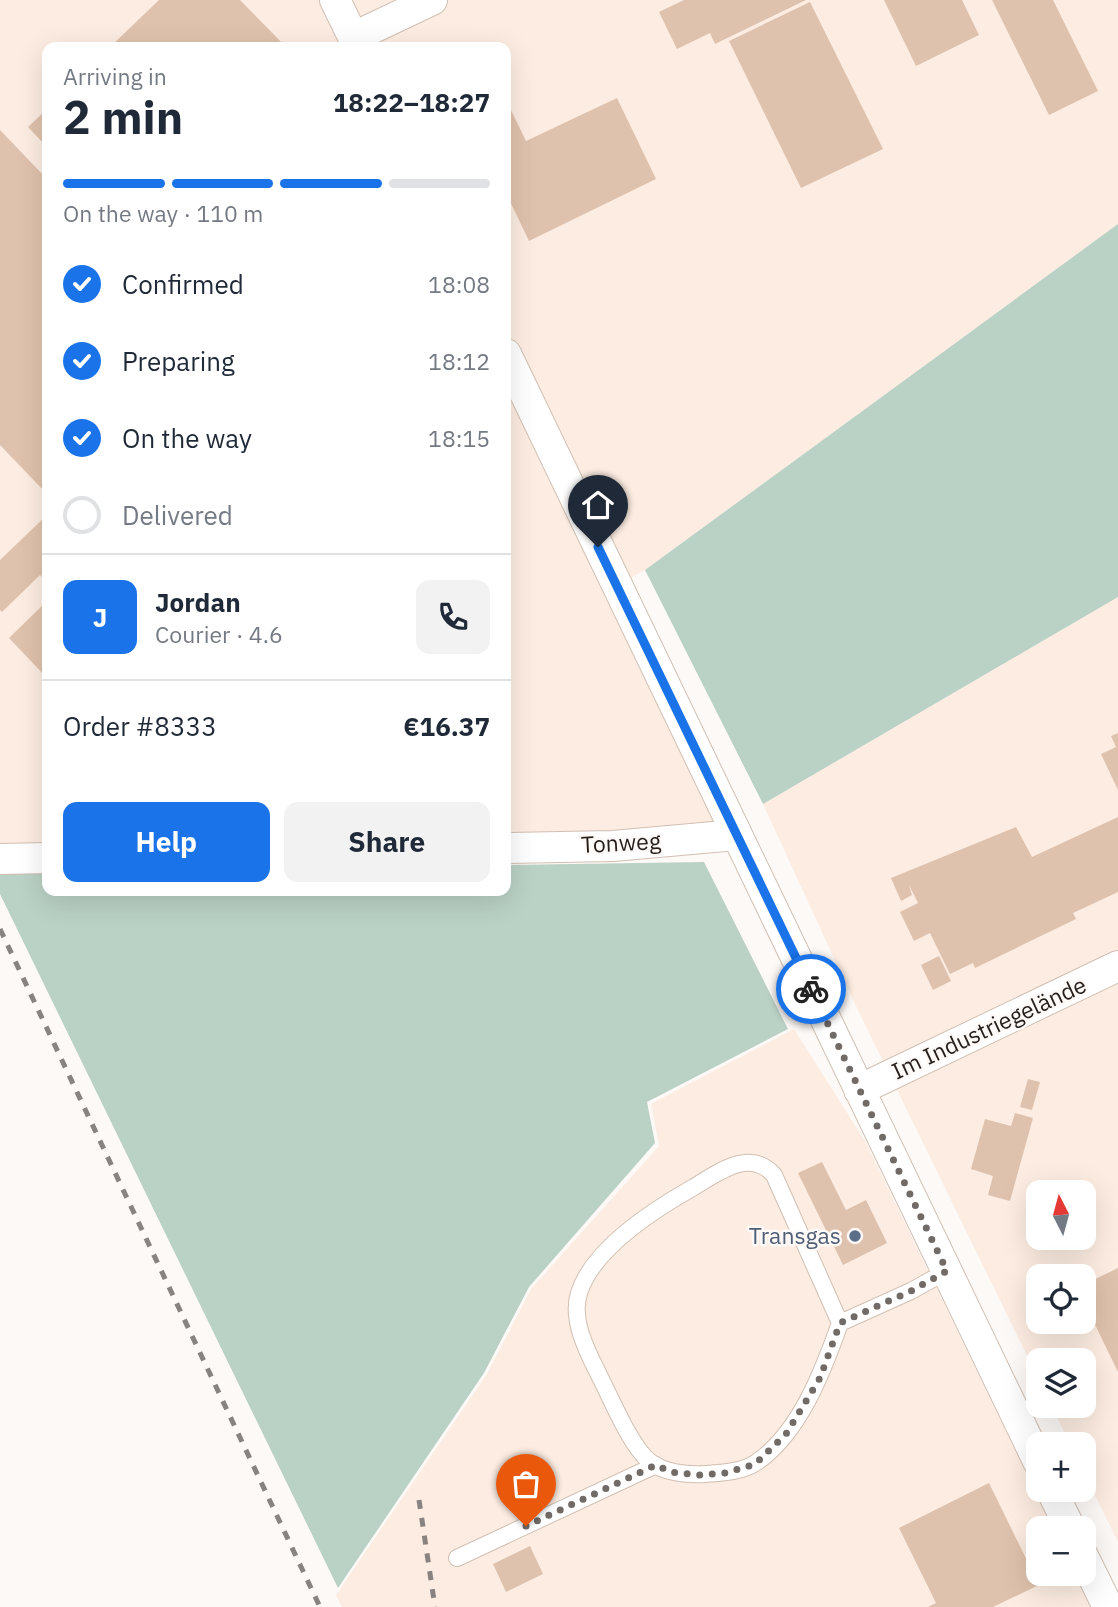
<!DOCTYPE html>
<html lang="en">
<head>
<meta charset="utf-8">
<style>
	:root { --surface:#fff; --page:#f2f2f3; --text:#1f2937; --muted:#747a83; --line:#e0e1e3; --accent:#1a73e8 }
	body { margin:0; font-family:"IBM Plex Sans",sans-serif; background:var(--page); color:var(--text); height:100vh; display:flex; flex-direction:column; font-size:26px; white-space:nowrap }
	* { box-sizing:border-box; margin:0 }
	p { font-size:23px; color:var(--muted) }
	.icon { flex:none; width:38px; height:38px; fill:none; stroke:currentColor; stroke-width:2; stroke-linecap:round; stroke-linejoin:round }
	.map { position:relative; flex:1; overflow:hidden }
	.side { position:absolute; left:42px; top:42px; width:469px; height:854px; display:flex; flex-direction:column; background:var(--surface); border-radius:14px; box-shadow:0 7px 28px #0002 }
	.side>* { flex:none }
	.needle { width:46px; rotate:354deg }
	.tools { position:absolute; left:1026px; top:1180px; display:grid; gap:14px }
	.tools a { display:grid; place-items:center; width:70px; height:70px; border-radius:14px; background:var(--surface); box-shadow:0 7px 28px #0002; font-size:35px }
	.pin { position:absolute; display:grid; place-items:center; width:60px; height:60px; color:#fff; margin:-72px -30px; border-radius:50% 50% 50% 0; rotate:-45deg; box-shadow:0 0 7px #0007 }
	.pin .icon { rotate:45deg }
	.courier { position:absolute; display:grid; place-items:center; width:70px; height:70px; margin:-35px; border:5px solid #1a73e8; border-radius:50%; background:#fff; color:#222; box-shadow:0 2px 9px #0007 }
	.summary em { font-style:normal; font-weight:800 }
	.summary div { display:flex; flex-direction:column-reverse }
	.summary { display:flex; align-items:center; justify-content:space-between; height:119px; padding:0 21px }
	h1 { font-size:46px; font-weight:800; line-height:52px }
	.bar { display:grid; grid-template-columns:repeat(4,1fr); gap:10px 7px; align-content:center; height:84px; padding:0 21px }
	.bar i { height:9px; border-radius:5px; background:var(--line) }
	.bar .on { background:var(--accent) }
	.bar p { grid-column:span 4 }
	.line { display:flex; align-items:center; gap:18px; padding:0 21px; border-top:2px solid var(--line) }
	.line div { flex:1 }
	.round { display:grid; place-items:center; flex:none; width:74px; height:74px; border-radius:14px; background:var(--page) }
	ol { padding:0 21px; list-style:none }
	li { display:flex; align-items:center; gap:21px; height:77px }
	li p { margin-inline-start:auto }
	li .icon { padding:7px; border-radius:50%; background:var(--accent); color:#fff; stroke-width:4 }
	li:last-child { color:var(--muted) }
	li i { width:38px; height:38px; border:4px solid var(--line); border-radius:50% }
	.button { display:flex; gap:14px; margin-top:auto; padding:14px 21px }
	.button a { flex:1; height:80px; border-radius:14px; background:var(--accent); color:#fff; font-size:28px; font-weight:800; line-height:80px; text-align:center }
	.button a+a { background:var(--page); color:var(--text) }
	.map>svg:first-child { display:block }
	.built { fill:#fcece1; fill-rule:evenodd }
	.green { fill:#bad1c5 }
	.building { fill:#dfc2ad }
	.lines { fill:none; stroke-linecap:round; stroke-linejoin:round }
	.service-casing { stroke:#d1bfb2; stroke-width:18 }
	.minor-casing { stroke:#d1bfb2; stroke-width:32 }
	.service { stroke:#fff; stroke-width:16 }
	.minor { stroke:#fff; stroke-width:30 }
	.rail { stroke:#888380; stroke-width:5; stroke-dasharray:9 9; stroke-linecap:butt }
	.done { stroke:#716b67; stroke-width:7; stroke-dasharray:0 12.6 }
	.route { stroke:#1a73e8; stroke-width:9 }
	.service-dot { fill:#5c6f8a; stroke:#fdf9f7; stroke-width:2.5 }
	.labels { text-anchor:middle; stroke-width:5; stroke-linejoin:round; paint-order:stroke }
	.street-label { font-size:23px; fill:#251e1a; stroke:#fdf9f7 }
	.service-label { font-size:23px; fill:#4e5e75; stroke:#fdf9f7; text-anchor:end }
</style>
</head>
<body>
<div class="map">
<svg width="1118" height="1607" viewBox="0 0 1118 1607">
	<rect width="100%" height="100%" fill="#fdf9f7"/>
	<path class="built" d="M0,0H1118V224L645,570L603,593L716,826L506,838V47H47V849L0,851Z
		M1118,597V1542L1083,1471V1444H1070L1051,1405H1083V1360H1038V1378L856,1006L763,804ZM1038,1192H1083V1237H1038ZM1038,1276H1083V1321H1038Z
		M794,1029L865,1141L1053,1528H1038V1573H1075L1091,1607H342L336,1595L487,1374L531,1289L659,1146L651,1104Z"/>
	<path class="green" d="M1118,224V597L763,804L645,570Z
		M704,862L788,1029L647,1102L655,1143L529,1287L484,1373L338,1588L0,894V874L47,873V891H506V865Z"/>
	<path class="building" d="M159,0H240L286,47H110Z
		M684,0H806L715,44L710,33L677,49L659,12Z
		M884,0H962L979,35L916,66Z
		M992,0H1053L1098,91L1049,115Z
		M810,2L883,149L801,188L729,41Z
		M617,98L656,179L529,241L506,193V112L511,110L526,141Z
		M47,109V147L28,127Z
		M0,130L47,179V494L0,445Z
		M47,515V582L40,575L2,612L0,610V560Z
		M47,601V678L9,638Z
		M1118,733V790L1101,754L1116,747L1111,736Z
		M1118,817V892L1073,913L1076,919L975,968L973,963L950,974L930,933L914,941L900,912L918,903L909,885L912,895L901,901L891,878L1016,827L1032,857Z
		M939,956L951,981L933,990L921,965Z
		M1028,1079L1040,1082L1032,1110L1020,1107Z
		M1015,1113L1033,1118L1010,1201L988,1195L993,1176L971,1169L985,1119L1011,1126Z
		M822,1162L846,1210L866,1200L887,1243L843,1265L798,1173Z
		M1118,1268V1372L1083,1300V1285Z
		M989,1483L1039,1585L993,1607H928L936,1603L899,1528Z
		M530,1546L543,1574L506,1592L493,1564Z"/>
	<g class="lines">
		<g class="service-casing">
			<path id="service" d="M840,1323L774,1175C750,1148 719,1172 694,1187C655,1209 593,1248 579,1293C570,1321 589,1355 601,1379C612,1401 631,1446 649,1461C663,1473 688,1475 705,1474C721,1473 743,1472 757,1462C800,1432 823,1371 840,1323L911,1291L947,1271
				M457,1558L656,1465"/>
		</g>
		<g class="minor-casing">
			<path id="minor" d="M335,0L358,47
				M354,37L432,0
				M506,354L1038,1461
				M506,848L613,846L736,835
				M0,859L47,858
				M859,1090L1118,966
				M1051,1489L1070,1528
				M1083,1556L1108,1607"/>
		</g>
		<use href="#service" class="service"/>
		<use href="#minor" class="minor"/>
		<path class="rail" d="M0,929L320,1607
			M419,1500L435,1607"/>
	</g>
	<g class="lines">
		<path class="done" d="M526,1526L656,1465L671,1472L698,1475L726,1473L755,1464L786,1434L820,1378L840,1323L911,1291L947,1271L811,989"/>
		<path class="route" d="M598,547L811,989"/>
	</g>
	<circle class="service-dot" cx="855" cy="1236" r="7"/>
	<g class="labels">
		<g class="street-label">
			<text transform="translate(621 843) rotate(-3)" y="8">Tonweg</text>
			<text transform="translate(989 1028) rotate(-25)" y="8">Im Industriegelände</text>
		</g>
		<g class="service-label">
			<text x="841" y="1244">Transgas</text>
		</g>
	</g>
</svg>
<div class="tools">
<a><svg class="needle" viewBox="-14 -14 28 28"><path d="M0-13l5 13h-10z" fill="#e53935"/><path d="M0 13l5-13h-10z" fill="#747a83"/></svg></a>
<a><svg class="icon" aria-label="locate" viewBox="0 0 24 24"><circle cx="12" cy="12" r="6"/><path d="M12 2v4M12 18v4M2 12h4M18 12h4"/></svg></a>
<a><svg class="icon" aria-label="layers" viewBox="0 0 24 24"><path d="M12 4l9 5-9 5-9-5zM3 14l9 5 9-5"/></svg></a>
<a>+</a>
<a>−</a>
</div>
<div class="pin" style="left:526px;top:1526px;background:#ea580c"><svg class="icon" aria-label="bag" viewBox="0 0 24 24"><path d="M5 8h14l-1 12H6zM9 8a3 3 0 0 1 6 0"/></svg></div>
<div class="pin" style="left:598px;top:547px;background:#1f2937"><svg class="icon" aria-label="home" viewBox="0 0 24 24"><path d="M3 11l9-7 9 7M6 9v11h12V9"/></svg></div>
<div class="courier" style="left:811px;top:989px"><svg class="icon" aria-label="bike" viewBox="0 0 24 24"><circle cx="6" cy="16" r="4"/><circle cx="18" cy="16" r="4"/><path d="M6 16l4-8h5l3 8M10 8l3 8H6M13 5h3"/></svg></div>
<section class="side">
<div class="summary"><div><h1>2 min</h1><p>Arriving in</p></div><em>18:22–18:27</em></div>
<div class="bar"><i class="on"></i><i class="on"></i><i class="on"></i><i></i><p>On the way · 110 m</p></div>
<ol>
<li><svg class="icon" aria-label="check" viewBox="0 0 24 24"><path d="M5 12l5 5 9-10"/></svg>Confirmed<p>18:08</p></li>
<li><svg class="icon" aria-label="check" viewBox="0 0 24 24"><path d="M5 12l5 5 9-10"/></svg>Preparing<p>18:12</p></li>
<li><svg class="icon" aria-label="check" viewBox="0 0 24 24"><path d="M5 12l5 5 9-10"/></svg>On the way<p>18:15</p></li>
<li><i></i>Delivered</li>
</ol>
<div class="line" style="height:126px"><b class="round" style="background:var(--accent);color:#fff">J</b><div><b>Jordan</b><p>Courier · 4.6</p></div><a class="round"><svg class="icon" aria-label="phone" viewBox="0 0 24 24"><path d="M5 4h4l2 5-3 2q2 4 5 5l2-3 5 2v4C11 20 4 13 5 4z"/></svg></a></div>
<div class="line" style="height:91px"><div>Order #8333</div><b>€16.37</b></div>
<div class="button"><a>Help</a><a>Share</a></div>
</section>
</div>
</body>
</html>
